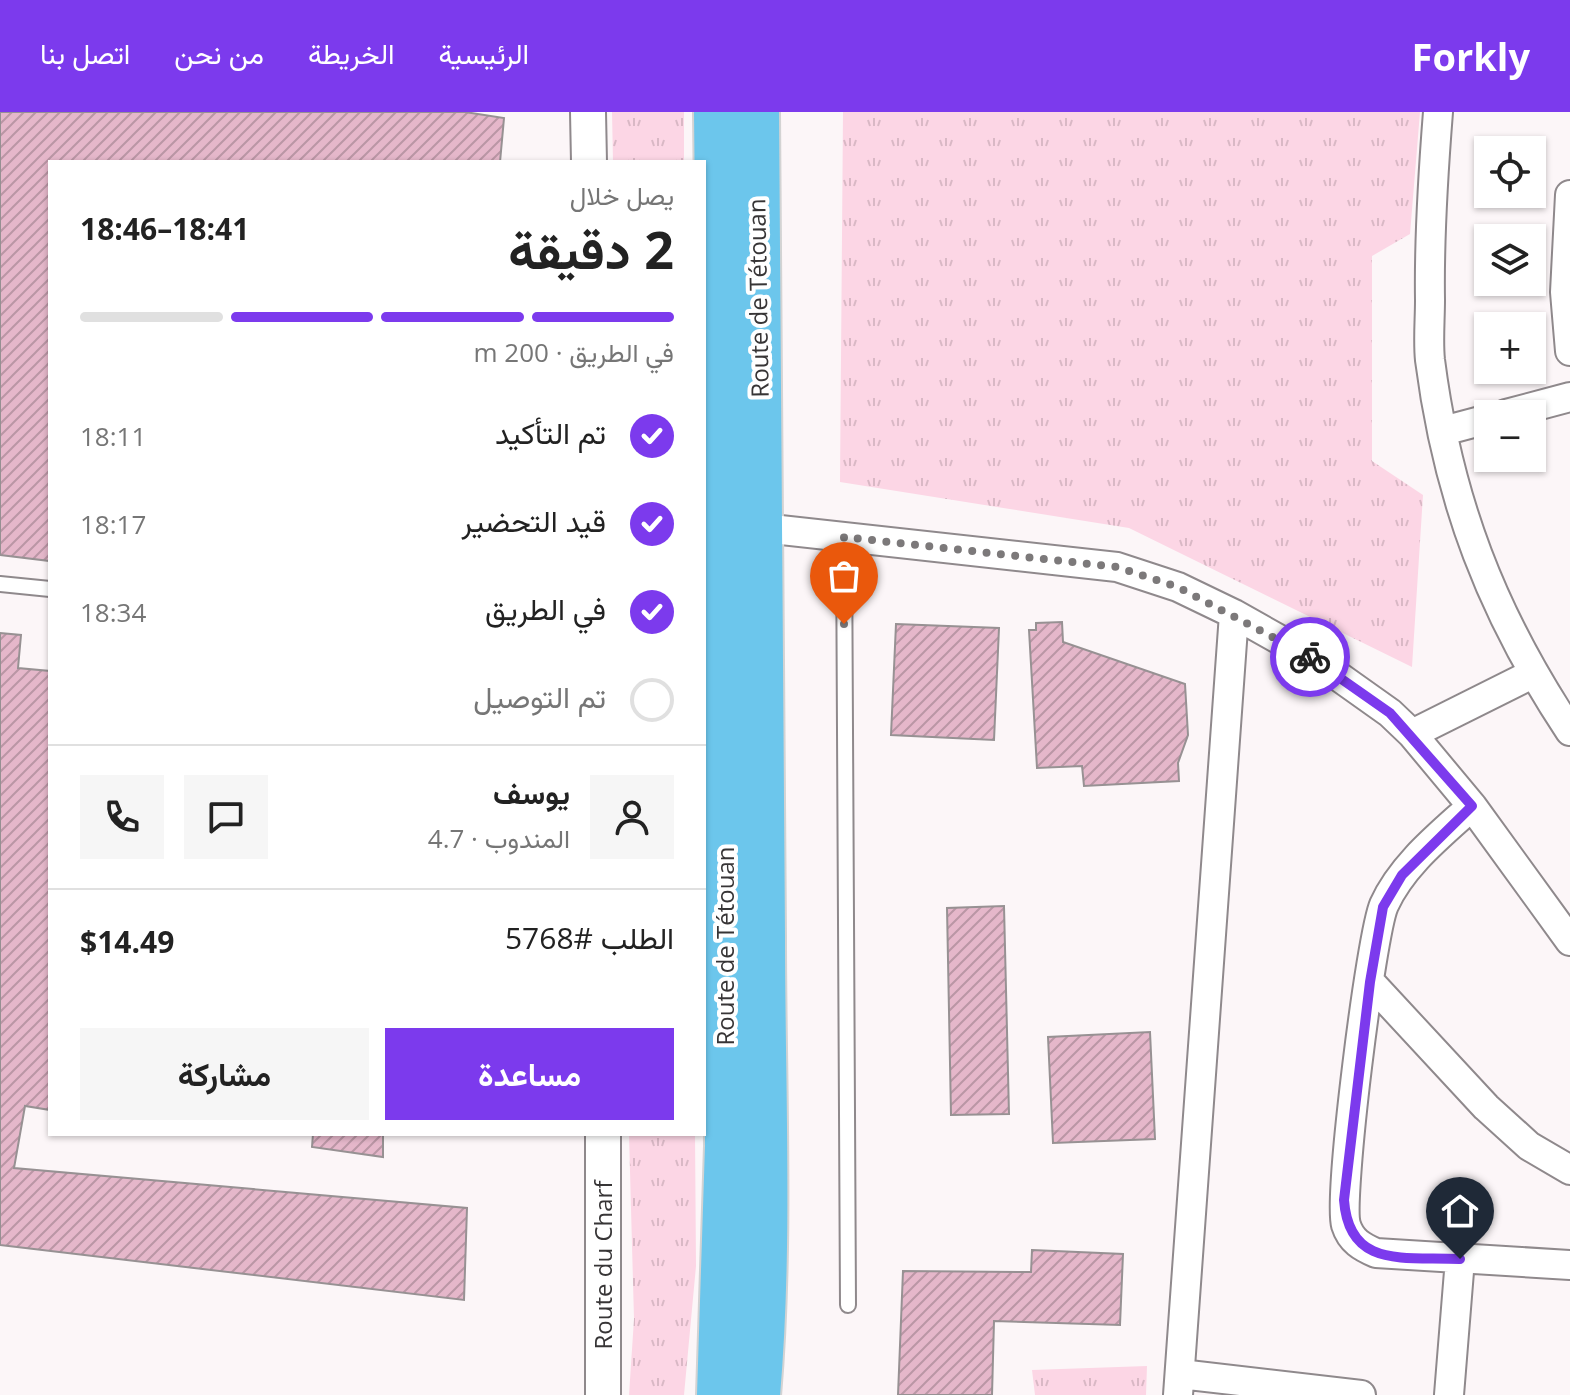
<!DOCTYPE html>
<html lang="ar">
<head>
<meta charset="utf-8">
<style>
	:root { --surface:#fff; --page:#f6f6f6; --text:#222; --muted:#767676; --line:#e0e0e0; --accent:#7c3aed }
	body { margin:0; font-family:"Open Sans",Vazirmatn,sans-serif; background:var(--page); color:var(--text); direction:rtl; height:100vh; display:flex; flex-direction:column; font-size:30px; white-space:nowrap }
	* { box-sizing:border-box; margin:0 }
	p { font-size:26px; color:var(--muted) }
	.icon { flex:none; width:44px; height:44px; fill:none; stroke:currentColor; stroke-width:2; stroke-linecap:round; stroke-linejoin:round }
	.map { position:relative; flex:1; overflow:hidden; direction:ltr }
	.side { position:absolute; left:48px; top:48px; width:658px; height:976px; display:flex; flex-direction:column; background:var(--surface); border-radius:0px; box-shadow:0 2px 6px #0004; direction:rtl }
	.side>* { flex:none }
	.buttons { position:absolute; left:1474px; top:24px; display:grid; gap:16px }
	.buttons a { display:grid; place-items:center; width:72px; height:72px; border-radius:0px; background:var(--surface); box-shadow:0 2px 6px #0004; font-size:40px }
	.pin { position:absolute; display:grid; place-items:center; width:68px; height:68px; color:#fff; margin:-82px -34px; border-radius:50% 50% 50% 0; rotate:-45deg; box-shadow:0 0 8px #0007 }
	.pin .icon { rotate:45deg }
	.courier { position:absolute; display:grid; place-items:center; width:80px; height:80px; margin:-40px; border:6px solid #7c3aed; border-radius:50%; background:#fff; color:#222; box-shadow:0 2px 10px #0007 }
	.headline em { font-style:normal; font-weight:700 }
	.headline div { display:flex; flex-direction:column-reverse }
	.headline { display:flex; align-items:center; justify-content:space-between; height:136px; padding:0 32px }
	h1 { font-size:52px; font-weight:700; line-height:60px }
	.bar { display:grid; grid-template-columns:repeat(4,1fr); gap:12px 8px; align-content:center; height:96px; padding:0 32px }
	.bar i { height:10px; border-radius:6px; background:var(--line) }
	.bar .selected { background:var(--accent) }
	.bar p { grid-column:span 4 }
	.line { display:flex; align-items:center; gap:20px; padding:0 32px; border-top:2px solid var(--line) }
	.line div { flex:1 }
	.round { display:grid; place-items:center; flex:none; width:84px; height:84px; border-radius:0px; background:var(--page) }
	ol { padding:0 32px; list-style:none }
	li { display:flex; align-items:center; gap:24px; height:88px }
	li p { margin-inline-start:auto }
	li .icon { padding:8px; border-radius:50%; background:var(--accent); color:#fff; stroke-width:4 }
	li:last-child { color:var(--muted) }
	li i { width:44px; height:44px; border:4px solid var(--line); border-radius:50% }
	.action { display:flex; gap:16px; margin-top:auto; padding:16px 32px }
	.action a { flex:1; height:92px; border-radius:0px; background:var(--accent); color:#fff; font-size:32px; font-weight:700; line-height:92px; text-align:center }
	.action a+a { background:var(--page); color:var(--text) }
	header { display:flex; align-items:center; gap:48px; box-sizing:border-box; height:112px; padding:0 40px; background:var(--accent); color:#fff }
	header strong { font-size:38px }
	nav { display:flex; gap:44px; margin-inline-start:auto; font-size:28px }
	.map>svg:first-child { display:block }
	.grass { fill:url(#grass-tufts) }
	.building { fill:url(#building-hatch); stroke:#979193; stroke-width:2 }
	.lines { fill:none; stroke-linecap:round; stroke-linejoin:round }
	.service-casing { stroke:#8f898c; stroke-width:18 }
	.minor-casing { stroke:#8f898c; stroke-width:32 }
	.tertiary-casing { stroke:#8f898c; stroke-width:38 }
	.trunk-casing { stroke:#d3d3d3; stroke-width:48 }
	.service { stroke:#fff; stroke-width:14 }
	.minor { stroke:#fff; stroke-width:28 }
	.tertiary { stroke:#fff; stroke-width:34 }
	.trunk { stroke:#6cc6ec; stroke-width:44 }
	.done { stroke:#7c797a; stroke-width:8; stroke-dasharray:0 14.4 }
	.route { stroke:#7c3aed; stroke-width:10 }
	.labels { text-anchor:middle; stroke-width:8; stroke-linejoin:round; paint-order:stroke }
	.street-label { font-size:24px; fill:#373536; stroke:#fff }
</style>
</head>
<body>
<header>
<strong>Forkly</strong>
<nav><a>الرئيسية</a><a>الخريطة</a><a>من نحن</a><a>اتصل بنا</a></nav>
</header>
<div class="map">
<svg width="1570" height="1283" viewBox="0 0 1570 1283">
	<defs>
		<pattern id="grass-tufts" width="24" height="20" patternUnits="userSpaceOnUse" patternTransform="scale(2)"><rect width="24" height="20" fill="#fcd6e5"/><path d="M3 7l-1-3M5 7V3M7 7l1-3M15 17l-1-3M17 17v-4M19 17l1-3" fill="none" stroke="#d9b8c5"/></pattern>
		<pattern id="building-hatch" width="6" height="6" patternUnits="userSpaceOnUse" patternTransform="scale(2)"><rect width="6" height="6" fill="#e5b7ca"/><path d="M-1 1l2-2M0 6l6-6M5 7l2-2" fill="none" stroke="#ba96a5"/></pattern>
	</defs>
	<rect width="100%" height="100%" fill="#fcf6f8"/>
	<path class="grass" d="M612,0H684V50H613Z
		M843,0H1420L1410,122L1372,144V349L1423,383L1412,555L1129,416L840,370Z
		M629,1022H695L696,1154L684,1283H629L634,1207Z
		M1147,1254L1146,1283H1035L1032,1258Z"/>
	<path class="building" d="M0,0H465L504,6L500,50H50V449L0,443Z
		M1062,510L1063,530L1185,572L1188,623L1178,651L1179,669L1084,674L1082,654L1037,656L1029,518H1036V511Z
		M896,512L999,516L994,628L891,623Z
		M0,521L21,523L18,556L50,559V998L25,994L14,1056L467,1096L464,1188L0,1133Z
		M1004,794L1009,1002L951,1003L947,796Z
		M1150,920L1155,1027L1053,1031L1048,925Z
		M313,1022H383V1045L312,1035Z
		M1032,1138L1123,1142L1120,1213L994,1209L992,1283H898L903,1159L1031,1160Z"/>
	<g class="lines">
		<g class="service-casing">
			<path id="service" d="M844,425L848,1193
				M0,472L50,477"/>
		</g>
		<g class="minor-casing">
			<path id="minor" d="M1438,0C1433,63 1429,125 1430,188C1430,208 1428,229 1430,248C1448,388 1492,502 1570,619
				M1570,83L1565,180L1570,239
				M1506,302L1570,285
				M1443,319L1488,307
				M762,416L1117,455L1178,475L1234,502L1314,547L1390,601L1412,622L1472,694L1570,829
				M1412,622L1532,562
				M1472,694C1440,723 1402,753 1384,793C1371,823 1338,1086 1346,1113C1351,1129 1362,1135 1376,1141L1570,1153
				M1370,870L1486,995L1529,1034L1570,1058
				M1180,1262L1361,1283
				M1178,1283L1234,502
				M1449,1283L1460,1147"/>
		</g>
		<g class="tertiary-casing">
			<path id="tertiary" d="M588,0L589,50
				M603,1022V1283"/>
		</g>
		<g class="trunk-casing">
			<path id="trunk" d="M716,0L727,1034L719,1283
				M757,0C760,275 762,550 763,825C763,977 771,1132 758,1283"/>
		</g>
		<use href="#service" class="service"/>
		<use href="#minor" class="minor"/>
		<use href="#tertiary" class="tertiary"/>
		<use href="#trunk" class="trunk"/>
	</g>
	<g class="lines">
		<path class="done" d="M844,512V425L1117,455L1178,475L1310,545"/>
		<path class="route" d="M1310,545L1390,601L1472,694L1402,763L1383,795L1370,870L1344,1088C1349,1158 1406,1144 1460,1147"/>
	</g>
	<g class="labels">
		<g class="street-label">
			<text transform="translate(759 186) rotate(-91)" y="8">Route de Tétouan</text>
			<text transform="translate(726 834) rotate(-90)" y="8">Route de Tétouan</text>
			<text transform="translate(604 1153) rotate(-90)" y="8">Route du Charf</text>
		</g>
	</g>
</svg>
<div class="buttons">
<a><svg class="icon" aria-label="locate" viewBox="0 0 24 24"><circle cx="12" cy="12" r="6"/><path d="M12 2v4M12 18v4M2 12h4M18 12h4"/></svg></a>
<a><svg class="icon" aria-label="layers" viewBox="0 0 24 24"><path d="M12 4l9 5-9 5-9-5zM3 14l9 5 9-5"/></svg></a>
<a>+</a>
<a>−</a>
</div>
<div class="pin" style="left:844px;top:512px;background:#ea580c"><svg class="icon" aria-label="bag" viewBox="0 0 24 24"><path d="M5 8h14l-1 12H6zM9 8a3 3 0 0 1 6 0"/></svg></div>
<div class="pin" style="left:1460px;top:1147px;background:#1f2937"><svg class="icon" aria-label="home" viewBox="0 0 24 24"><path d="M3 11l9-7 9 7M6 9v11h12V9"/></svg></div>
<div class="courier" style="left:1310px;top:545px"><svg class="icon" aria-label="bike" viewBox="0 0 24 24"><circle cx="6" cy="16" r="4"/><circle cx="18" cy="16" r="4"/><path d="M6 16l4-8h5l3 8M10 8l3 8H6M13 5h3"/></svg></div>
<section class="side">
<div class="headline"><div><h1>2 دقيقة</h1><p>يصل خلال</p></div><em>18:41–18:46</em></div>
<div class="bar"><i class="selected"></i><i class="selected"></i><i class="selected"></i><i></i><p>في الطريق · 200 m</p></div>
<ol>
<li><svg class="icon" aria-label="check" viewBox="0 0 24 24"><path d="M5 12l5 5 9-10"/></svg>تم التأكيد<p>18:11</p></li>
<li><svg class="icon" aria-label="check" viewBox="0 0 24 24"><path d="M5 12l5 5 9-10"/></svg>قيد التحضير<p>18:17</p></li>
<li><svg class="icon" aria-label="check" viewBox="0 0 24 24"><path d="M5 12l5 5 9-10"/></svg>في الطريق<p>18:34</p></li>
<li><i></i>تم التوصيل</li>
</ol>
<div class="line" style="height:144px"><a class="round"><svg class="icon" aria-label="person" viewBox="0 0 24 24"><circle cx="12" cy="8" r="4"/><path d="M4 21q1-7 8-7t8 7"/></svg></a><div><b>يوسف</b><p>المندوب · 4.7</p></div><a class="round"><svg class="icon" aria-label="chat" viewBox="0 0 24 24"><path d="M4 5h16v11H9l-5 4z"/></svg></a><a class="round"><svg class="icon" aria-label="phone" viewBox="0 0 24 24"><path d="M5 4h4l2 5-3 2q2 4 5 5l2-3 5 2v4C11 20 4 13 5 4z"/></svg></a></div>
<div class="line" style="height:104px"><div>الطلب #5768</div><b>$14.49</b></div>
<div class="action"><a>مساعدة</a><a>مشاركة</a></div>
</section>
</div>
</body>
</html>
